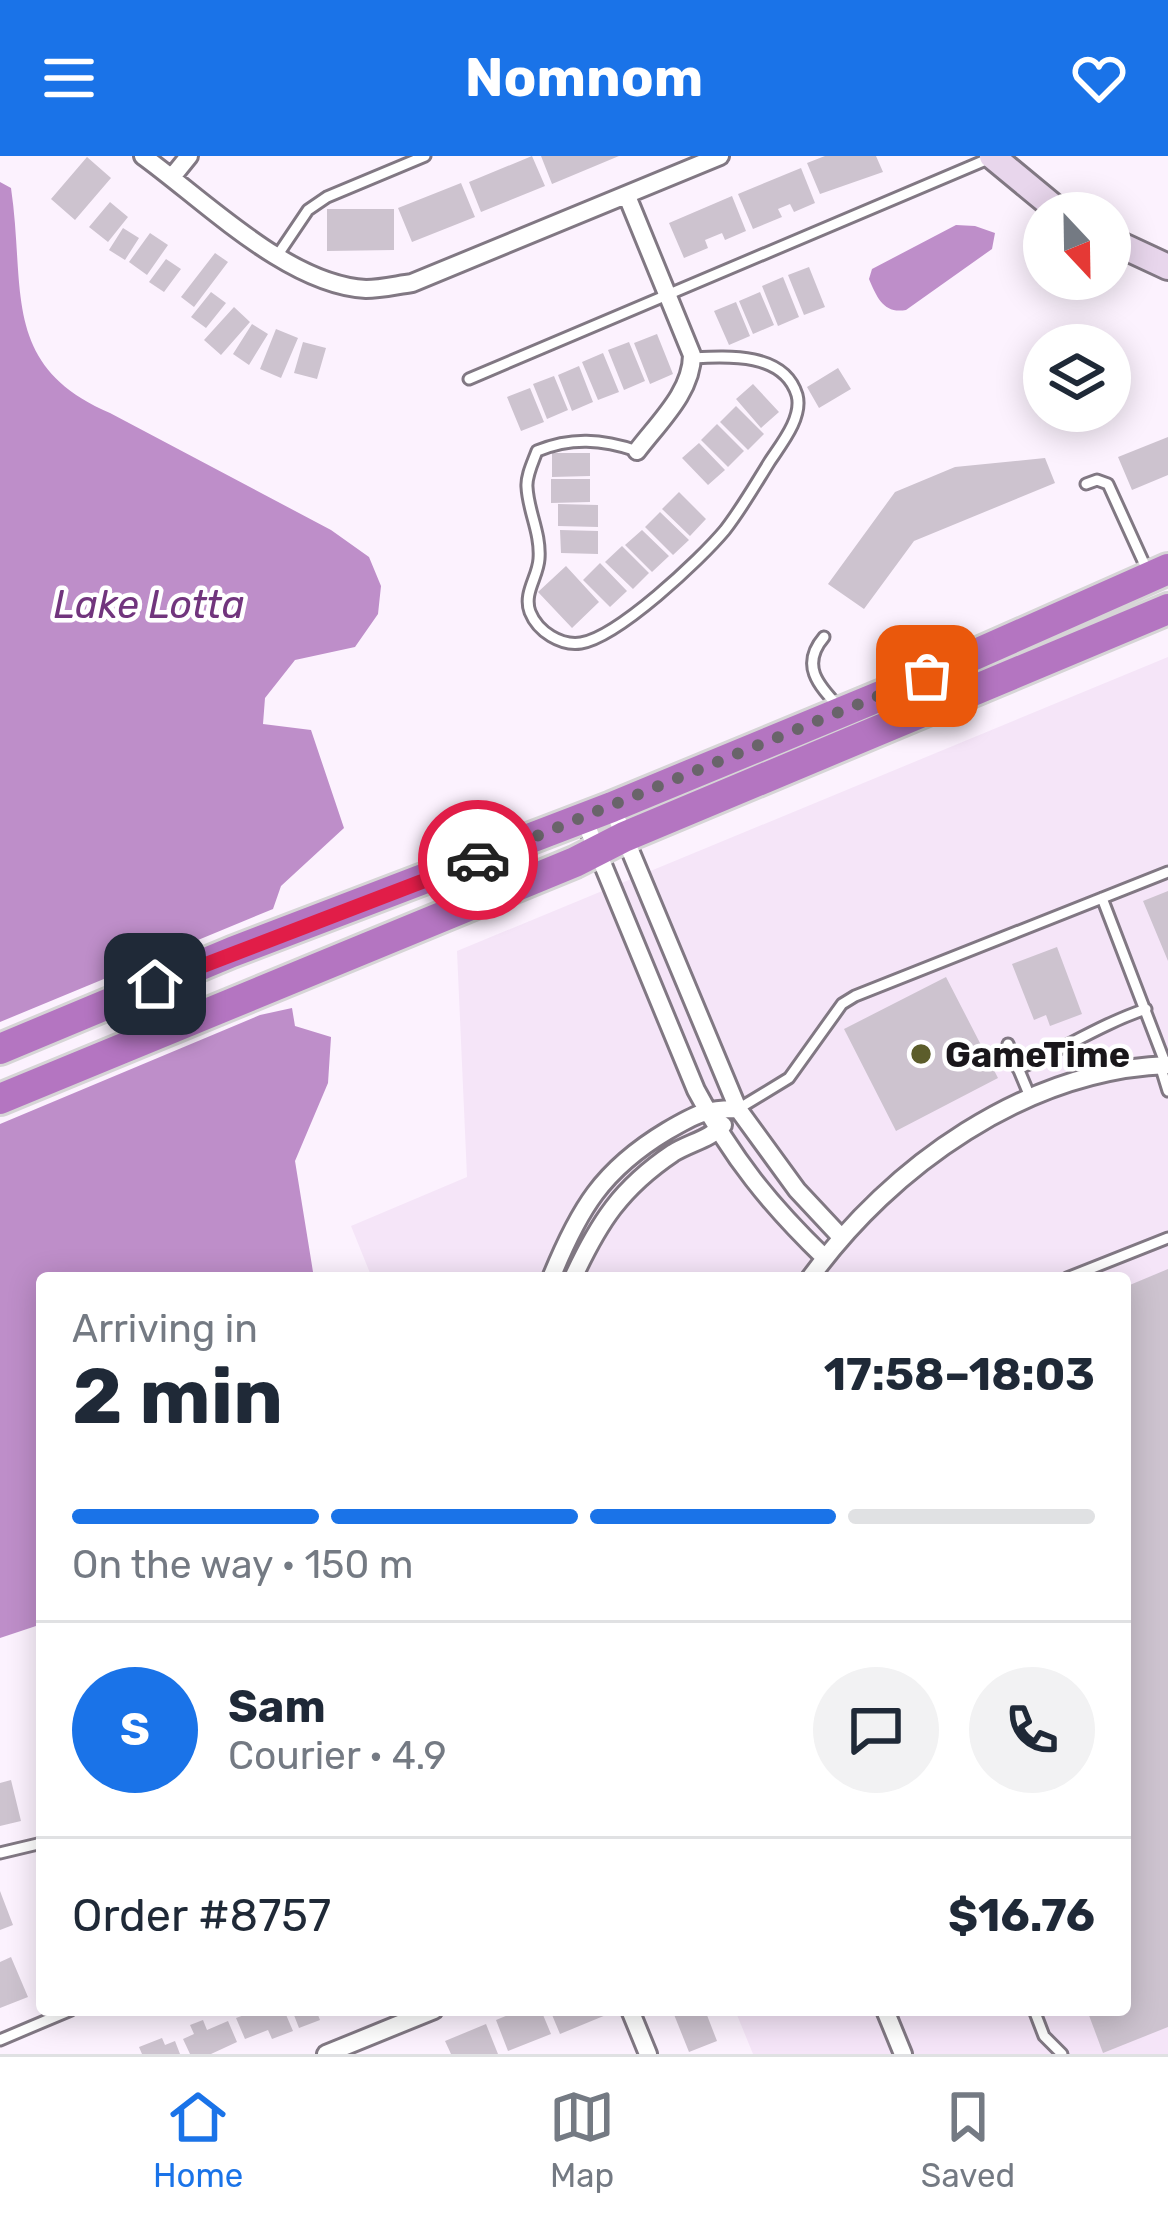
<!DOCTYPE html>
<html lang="en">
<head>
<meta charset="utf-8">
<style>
	:root { --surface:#fff; --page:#f2f2f3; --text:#1f2937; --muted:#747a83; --line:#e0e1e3; --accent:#1a73e8 }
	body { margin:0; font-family:Rubik,sans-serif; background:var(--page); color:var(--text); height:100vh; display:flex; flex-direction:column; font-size:45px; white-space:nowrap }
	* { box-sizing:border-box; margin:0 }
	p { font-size:39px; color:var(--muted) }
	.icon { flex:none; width:66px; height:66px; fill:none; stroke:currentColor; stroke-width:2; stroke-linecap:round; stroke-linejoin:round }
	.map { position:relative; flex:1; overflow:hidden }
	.drawer { position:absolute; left:36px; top:1116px; width:1095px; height:744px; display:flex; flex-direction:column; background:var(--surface); border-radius:12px; box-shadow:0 6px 30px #0003 }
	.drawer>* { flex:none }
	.needle { width:78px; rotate:158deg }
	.controls { position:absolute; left:1023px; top:36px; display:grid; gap:24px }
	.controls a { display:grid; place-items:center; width:108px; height:108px; border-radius:50%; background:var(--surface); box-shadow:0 6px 30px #0003; font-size:60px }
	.pin { position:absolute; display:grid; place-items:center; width:102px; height:102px; color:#fff; margin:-51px; border-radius:24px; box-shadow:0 6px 18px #0006 }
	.courier { position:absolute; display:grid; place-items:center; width:120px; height:120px; margin:-60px; border:9px solid #e11d48; border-radius:50%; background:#fff; color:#222; box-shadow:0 3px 15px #0007 }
	.head em { font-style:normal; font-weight:700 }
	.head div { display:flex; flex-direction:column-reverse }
	.head { display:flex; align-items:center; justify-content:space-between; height:204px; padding:0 36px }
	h1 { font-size:78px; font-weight:700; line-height:90px }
	.bar { display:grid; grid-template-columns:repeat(4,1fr); gap:18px 12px; align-content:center; height:144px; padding:0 36px }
	.bar i { height:15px; border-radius:9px; background:var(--line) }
	.bar .active { background:var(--accent) }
	.bar p { grid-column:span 4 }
	.line { display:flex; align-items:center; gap:30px; padding:0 36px; border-top:3px solid var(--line) }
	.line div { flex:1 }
	.round { display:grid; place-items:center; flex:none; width:126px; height:126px; border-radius:63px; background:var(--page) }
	header { display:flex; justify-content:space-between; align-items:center; height:156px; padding:0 36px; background:var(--accent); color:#fff; font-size:54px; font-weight:700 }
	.tabs { display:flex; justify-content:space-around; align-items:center; height:168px; border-top:3px solid var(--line); background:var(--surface); font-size:33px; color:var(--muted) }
	.tabs a { display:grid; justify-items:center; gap:6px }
	.tabs .active { color:var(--accent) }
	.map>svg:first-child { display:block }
	.built { fill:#f5e5f8 }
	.water { fill:#be8ec9 }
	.building { fill:#cdc3cf }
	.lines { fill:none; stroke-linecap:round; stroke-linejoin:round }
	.lane-casing { stroke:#817883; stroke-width:15 }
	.street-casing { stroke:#817883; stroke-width:22 }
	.secondary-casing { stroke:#817883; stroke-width:30 }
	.highway-casing { stroke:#d6d5d6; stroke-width:36 }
	.lane { stroke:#fff; stroke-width:9 }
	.street { stroke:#fff; stroke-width:16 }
	.secondary { stroke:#e8d6ec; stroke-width:24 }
	.highway { stroke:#b475c1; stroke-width:30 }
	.done { stroke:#69646a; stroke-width:12; stroke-dasharray:0 21.6 }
	.route { stroke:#e11d48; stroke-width:15 }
	.poi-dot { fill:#5c5d2b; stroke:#fff; stroke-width:4.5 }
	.labels { text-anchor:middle; stroke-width:9; stroke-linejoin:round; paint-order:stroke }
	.poi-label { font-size:36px; font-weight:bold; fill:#1a171b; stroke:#fff; text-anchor:start }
	.water-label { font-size:39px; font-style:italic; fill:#71357d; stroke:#fff }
</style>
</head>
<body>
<header><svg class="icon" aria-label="menu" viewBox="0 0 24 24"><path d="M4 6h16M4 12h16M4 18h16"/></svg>Nomnom<svg class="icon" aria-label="heart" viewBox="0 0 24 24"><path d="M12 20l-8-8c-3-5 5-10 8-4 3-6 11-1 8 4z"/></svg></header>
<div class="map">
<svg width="1168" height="1898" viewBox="0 0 1168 1898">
	<rect width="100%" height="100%" fill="#fcf2fe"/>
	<path class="built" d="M1168,501V1898H753L735,1854H1125V1122H372L351,1070L467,1021L457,795Z"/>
	<path class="water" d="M0,26L11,32C26,133 0,210 110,257L331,374L369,401L381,430L378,458L355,491L295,504L265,542L263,568L311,574L344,672L281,730L273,753L0,866Z
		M956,69L975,70L995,77L992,93L906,154C884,158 877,142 869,123L872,113Z
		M292,852L295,870L331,881L328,927L295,1005L314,1122H42V1468L0,1482V968L260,859Z"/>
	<path class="building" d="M532,0L545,30L481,56L469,26Z
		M541,0H619L552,28Z
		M825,0H876L883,16L820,38L807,7Z
		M87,1L111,22L75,64L51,43Z
		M801,12L815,47L794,56L790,48L778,53L782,61L753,73L738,38Z
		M461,27L475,61L412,86L398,52Z
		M732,40L746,75L725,84L722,77L705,84L708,92L684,102L669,67Z
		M110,46L128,61L108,86L89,71Z
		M327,53H394V94L327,95Z
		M123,72L139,82L125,104L109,94Z
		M150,77L168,89L147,119L129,106Z
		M215,97L228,106L194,151L181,141Z
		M166,103L181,113L164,136L149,126Z
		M809,111L825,151L804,159L788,119Z
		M783,121L799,161L778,170L762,130Z
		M211,136L226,147L206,172L191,161Z
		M760,136L774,169L753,178L739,145Z
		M736,146L750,180L729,189L714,155Z
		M234,151L250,166L221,199L204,184Z
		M252,168L268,178L249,209L233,198Z
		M276,173L298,182L281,222L260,213Z
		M657,178L673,218L650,228L634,187Z
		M303,186L326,192L317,223L294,217Z
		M629,186L645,225L624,234L608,194Z
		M603,197L619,236L598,244L582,206Z
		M579,210L593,246L572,255L558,219Z
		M838,212L851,233L819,252L807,231Z
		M554,220L568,254L547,263L533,228Z
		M753,228L779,256L761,272L736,243Z
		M530,232L544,266L521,275L507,241Z
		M736,250L764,278L748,294L720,266Z
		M717,268L744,295L728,311L701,284Z
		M1168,281V319L1132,334L1118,301Z
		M699,287L725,314L708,329L682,302Z
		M552,297H590V320L552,321Z
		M1045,302L1055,327L914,385L864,453L828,428L895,336L955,311Z
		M551,323H590V346L551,347Z
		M679,336L706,363L690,380L662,353Z
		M558,348L598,349V371L558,370Z
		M660,356L689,384L673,399L645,371Z
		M560,374L598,375V398L561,397Z
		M642,374L669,400L652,416L625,389Z
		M622,390L649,417L633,433L605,406Z
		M600,407L627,435L610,451L583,424Z
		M566,410L599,446L572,472L538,436Z
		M1168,735V805L1143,745Z
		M1057,791L1082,858L1050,870L1046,859L1034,864L1012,808Z
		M946,821L998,922L896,975L844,873Z
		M1168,1113V1871L1103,1897L1087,1854H1125V1131Z
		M11,1624L21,1665L0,1670V1627Z
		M0,1735L13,1769L0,1774Z
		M11,1801L28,1841L0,1852V1806Z
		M245,1854H284L293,1875L272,1883L268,1874L245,1883L236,1862L247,1858Z
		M292,1854H316L320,1864L299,1872Z
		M520,1854H541L551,1878L508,1895L496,1864Z
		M550,1854H604L606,1859L560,1878Z
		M679,1854H705L717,1885L689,1896L673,1856Z
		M203,1864L207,1874L228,1865L237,1886L211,1898H190L183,1883L194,1878L190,1869Z
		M486,1868L498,1898H451L445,1885Z
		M162,1882L165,1889L175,1885L180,1898H142L139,1891Z"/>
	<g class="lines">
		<g class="lane-casing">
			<path id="lane" d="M277,100L308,54L327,41L425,0
				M469,223L988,3
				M637,295C602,283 571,281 537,295C533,306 526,320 527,331C528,355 541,377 539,403C538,421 523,437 530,456C538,476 561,490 581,487C618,481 700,404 725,374C742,352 755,329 770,305C782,287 803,261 797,239C784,196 727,200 692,202
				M1086,328L1097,324L1108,328L1148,416
				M824,481C800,509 818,529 839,551
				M1102,742L1166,909
				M1008,888L1031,943
				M1160,909L1168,935
				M1018,913C1062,894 1101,868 1146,853
				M738,953L789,922L842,848L855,840L1168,716
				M1067,1122L1168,1082
				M0,1697L42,1687
				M1034,1854L1044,1880L1062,1898
				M0,1884L71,1854"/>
		</g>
		<g class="street-casing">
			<path id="street" d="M143,0C204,44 288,129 366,133C381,133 397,129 412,127L720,0
				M172,21L189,0
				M627,40L692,199C692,236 658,267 637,295
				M612,651L738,953L797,1034L840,1080
				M584,663L696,934C732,1002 770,1049 825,1102
				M551,1122C579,1053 602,1014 667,975C696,958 705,953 738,953
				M573,1122C599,1066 621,1032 673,997C689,987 710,983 723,969
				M810,1122C891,1010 1026,914 1168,909
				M630,1854L648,1898
				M885,1854L903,1898
				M326,1898L434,1854"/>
		</g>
		<g class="secondary-casing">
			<path id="secondary" d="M992,0L1061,57
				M1110,84L1168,111"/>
		</g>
		<g class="highway-casing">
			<path id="highway" d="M0,893L232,796L612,651L895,534L1168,413
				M0,943L575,706L624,681L1168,453"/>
		</g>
		<use href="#lane" class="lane"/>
		<use href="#street" class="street"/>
		<use href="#secondary" class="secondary"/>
		<use href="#highway" class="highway"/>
	</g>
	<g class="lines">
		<path class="done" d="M478,704L927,520"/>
		<path class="route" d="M155,828L478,704"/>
	</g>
	<circle class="poi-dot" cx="921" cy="898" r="12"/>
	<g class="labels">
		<g class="poi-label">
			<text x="945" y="911">GameTime</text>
		</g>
		<g class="water-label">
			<text x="149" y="462">Lake Lotta</text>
		</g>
	</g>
</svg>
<div class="controls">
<a><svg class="needle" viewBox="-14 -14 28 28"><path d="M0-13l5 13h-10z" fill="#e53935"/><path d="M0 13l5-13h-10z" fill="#747a83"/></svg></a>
<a><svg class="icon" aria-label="layers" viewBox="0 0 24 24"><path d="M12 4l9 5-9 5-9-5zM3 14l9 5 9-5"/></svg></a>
</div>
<div class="pin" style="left:927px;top:520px;background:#ea580c"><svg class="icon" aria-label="bag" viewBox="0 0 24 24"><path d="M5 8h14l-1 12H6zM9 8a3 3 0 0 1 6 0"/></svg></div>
<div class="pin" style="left:155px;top:828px;background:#1f2937"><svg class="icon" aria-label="home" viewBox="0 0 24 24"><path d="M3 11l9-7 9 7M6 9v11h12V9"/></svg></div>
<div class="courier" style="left:478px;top:704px"><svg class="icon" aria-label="car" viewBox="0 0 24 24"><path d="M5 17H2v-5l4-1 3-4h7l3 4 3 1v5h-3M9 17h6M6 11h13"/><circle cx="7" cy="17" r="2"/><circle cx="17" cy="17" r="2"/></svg></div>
<section class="drawer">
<div class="head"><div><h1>2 min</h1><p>Arriving in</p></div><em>17:58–18:03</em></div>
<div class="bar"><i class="active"></i><i class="active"></i><i class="active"></i><i></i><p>On the way · 150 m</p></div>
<div class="line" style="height:216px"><b class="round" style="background:var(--accent);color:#fff">S</b><div><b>Sam</b><p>Courier · 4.9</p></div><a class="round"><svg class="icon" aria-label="chat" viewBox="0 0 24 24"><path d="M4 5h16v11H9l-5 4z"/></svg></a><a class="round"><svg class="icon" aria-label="phone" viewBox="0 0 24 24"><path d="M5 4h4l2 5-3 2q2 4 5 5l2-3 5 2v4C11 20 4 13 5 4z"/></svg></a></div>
<div class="line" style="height:156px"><div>Order #8757</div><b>$16.76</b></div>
</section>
</div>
<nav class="tabs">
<a class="active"><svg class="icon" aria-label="home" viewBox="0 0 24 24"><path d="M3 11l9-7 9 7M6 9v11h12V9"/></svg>Home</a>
<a><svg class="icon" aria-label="map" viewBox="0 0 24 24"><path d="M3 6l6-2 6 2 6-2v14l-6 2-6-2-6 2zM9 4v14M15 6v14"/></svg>Map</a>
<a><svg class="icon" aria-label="saved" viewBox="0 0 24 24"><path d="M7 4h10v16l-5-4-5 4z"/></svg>Saved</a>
</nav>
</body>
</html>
